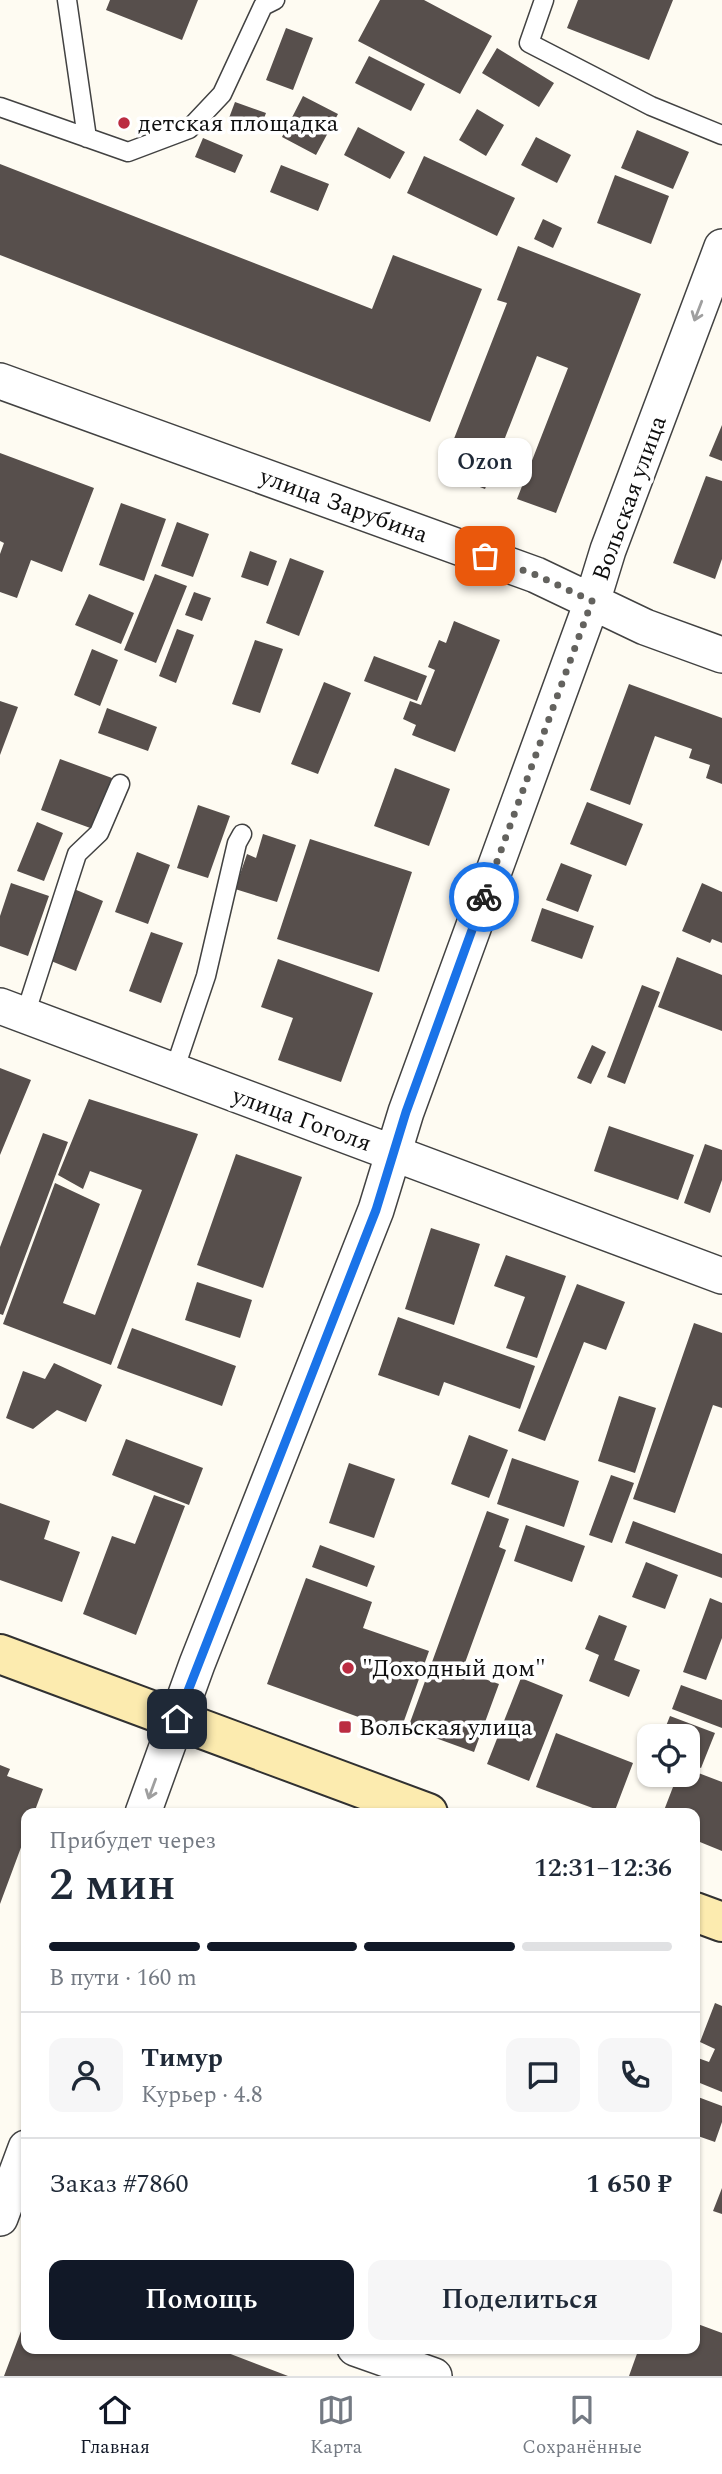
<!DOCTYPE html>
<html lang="ru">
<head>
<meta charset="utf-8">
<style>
	:root { --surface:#fff; --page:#f6f6f7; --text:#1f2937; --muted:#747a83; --line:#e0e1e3; --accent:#111827 }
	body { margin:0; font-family:Spectral,serif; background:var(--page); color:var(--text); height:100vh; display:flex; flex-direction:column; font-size:26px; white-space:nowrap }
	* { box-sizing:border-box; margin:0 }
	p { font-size:23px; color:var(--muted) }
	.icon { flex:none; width:38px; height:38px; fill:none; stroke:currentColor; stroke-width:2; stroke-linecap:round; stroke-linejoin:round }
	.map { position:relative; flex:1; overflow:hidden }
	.sheet { position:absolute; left:21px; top:1808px; width:679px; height:546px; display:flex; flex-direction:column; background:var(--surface); border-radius:14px; box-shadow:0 2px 5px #0004 }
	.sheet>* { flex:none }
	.controls { position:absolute; left:637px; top:1724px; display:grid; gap:14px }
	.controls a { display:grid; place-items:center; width:63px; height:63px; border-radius:14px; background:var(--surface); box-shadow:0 2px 5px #0004; font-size:35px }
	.pin { position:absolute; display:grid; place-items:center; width:60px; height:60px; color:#fff; margin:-30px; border-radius:14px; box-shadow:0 4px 10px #0006 }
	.courier { position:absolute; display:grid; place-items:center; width:70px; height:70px; margin:-35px; border:5px solid #1a73e8; border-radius:50%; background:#fff; color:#222; box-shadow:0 2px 9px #0007 }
	.bubble { position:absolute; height:49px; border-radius:14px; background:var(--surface); box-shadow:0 2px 5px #0004; font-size:23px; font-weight:600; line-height:49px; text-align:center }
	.head em { font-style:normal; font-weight:600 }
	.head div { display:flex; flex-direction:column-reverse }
	.head { display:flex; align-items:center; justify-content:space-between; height:119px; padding:0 28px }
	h1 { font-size:46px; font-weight:600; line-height:52px }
	.bar { display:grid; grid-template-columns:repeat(4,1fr); gap:10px 7px; align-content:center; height:84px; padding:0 28px }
	.bar i { height:9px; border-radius:5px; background:var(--line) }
	.bar .current { background:var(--accent) }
	.bar p { grid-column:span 4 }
	.line { display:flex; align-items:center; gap:18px; padding:0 28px; border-top:2px solid var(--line) }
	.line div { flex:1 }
	.round { display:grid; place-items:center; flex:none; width:74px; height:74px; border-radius:14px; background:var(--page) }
	.cta { display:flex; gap:14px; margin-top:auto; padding:14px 28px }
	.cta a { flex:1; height:80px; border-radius:14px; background:var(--accent); color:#fff; font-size:28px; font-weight:600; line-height:80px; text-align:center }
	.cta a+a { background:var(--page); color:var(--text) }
	.dock { display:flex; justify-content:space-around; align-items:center; height:98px; border-top:2px solid var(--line); background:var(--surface); font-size:19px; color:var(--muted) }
	.dock a { display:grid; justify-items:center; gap:4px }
	.dock .current { color:var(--accent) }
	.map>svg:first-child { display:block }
	.building { fill:#574f4c }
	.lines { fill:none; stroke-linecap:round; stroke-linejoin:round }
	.lane-casing { stroke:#424242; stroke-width:21 }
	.street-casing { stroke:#424242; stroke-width:38 }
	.secondary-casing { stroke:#313131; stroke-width:42 }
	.lane { stroke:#fff; stroke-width:18 }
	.street { stroke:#fff; stroke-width:35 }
	.secondary { stroke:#fcebaf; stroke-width:38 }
	.oneway { stroke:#9f9f9f }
	.done { stroke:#63625e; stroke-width:7; stroke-dasharray:0 12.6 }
	.route { stroke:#1a73e8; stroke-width:9 }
	.poi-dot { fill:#bb2c41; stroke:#fff; stroke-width:2.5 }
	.labels { text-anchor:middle; stroke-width:7; stroke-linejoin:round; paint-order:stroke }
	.poi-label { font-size:24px; fill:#0f0f0f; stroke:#fff; text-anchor:start }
	.street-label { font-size:24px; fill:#0f0f0f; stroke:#fff }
</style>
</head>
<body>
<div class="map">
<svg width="722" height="2376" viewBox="0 0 722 2376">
	<rect width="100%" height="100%" fill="#fefbf2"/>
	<path class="building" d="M110,0H198L182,40L106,10Z
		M380,0H424L492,36L460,94L358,41Z
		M578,0H673L649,60L567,28Z
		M286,28L313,38L293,90L266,80Z
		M497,48L554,83L539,107L482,73Z
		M369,56L425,84L411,111L355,83Z
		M303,96L338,114L316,155L282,137Z
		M235,102L266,113L260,129L229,118Z
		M477,109L504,125L486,156L459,140Z
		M358,127L405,152L390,179L344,155Z
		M637,130L689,152L673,189L621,168Z
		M536,137L571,155L557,183L521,165Z
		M203,138L243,155L235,173L195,157Z
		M424,156L515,198L497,236L407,193Z
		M0,164L372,309L393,255L482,289L430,422L0,255Z
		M281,165L329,184L318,211L270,192Z
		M615,175L669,196L651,244L597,223Z
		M543,219L562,228L553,248L534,239Z
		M518,246L641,294L556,513L517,499L568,368L537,356L485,489L441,472L507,303L497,300Z
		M722,425V461L709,456Z
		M0,453L94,488L62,572L31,560L17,598L0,592V554L4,543L0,541Z
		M706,476L722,481V559L715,579L673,563Z
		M121,503L166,519L144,581L99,565Z
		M177,522L209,534L193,577L161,566Z
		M250,551L277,561L268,586L241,577Z
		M290,558L324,571L299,636L266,623Z
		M155,574L187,586L156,663L124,650Z
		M194,592L211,598L202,621L185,615Z
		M89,594L134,613L121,644L75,625Z
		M454,621L500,640L455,752L412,735L416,725L403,719L410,701L421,705L435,670L428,667L439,640L446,643Z
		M177,629L194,635L176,683L159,676Z
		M255,640L283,649L260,713L232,704Z
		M92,649L118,660L100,706L74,695Z
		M374,656L427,676L417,701L364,681Z
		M324,682L351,693L318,774L291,764Z
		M629,684L722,718V784L706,778L710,765L689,758L692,749L655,736L630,805L590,790Z
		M0,701L18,707L0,755Z
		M107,708L157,727L148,751L98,733Z
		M60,759L112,778L93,829L41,810Z
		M395,768L450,789L429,846L374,826Z
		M587,802L643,824L626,866L570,844Z
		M198,805L230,816L208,878L177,868Z
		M37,822L63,833L44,881L17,871Z
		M263,834L296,845L277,902L235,889L247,854L256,858Z
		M310,839L412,872L379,972L277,939Z
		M137,852L170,865L148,924L115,912Z
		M561,863L592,875L578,912L546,900Z
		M11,883L49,896L28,956L0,946V916Z
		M702,883L722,892V943L712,939L710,943L682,931Z
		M74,889L103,901L76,971L46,959Z
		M542,908L594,926L582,959L531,941Z
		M151,932L183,943L161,1003L129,991Z
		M677,957L722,975V1031L658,1007Z
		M278,959L373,993L341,1082L278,1060L293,1018L261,1007Z
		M642,985L660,992L625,1084L607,1077Z
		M592,1045L606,1052L591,1084L577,1078Z
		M0,1068L31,1080L0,1155Z
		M89,1099L198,1134L111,1365L3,1324L55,1183L100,1204L63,1303L95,1315L142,1190L90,1171L83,1189L58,1175Z
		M609,1126L694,1155L678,1200L594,1171Z
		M43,1133L68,1142L3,1315L0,1314V1247Z
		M705,1144L722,1150V1180L710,1213L684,1203Z
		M236,1154L302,1177L263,1288L197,1265Z
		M431,1228L480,1244L454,1325L405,1309Z
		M506,1255L566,1276L537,1358L506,1348L525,1297L494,1286Z
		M197,1282L252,1300L240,1338L185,1320Z
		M577,1284L625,1302L606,1350L584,1342L545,1441L518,1431Z
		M398,1317L535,1366L520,1409L444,1382L439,1396L378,1375Z
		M694,1323L722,1333V1408L713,1405L675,1513L633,1499Z
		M132,1328L236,1366L222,1406L117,1368Z
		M54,1363L102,1385L86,1422L57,1410L33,1429L6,1418L23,1371L45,1379Z
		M619,1396L656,1408L635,1473L598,1461Z
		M469,1435L508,1450L489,1498L451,1484Z
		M126,1439L203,1468L189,1505L112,1475Z
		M512,1458L579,1481L564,1527L497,1504Z
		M349,1463L395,1479L374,1538L329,1523Z
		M611,1475L634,1483L612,1543L589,1535Z
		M154,1495L185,1506L136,1635L83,1614L112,1536L135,1544Z
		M0,1503L50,1521L44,1539L80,1552L62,1602L0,1580Z
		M487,1511L509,1519L499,1547L506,1550L462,1671L499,1684L474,1752L408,1728Z
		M633,1521L722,1554V1578L625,1543Z
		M526,1525L585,1546L572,1582L514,1561Z
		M320,1545L375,1566L367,1587L312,1567Z
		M646,1562L678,1575L665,1609L632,1597Z
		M306,1578L372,1602L363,1628L429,1651L400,1732L267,1684Z
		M710,1598L722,1603V1638L706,1680L683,1672Z
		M599,1615L627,1626L614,1660L640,1670L629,1697L589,1681L599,1655L585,1649Z
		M521,1678L563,1695L529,1781L487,1764Z
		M681,1685L722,1700V1728L672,1709Z
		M670,1716L715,1733L701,1768L688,1763V1736H662Z
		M556,1733L633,1763L614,1813H606L536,1787Z
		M0,1765L10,1769L7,1776L43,1789L34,1813H26V1834L0,1904Z
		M688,1769L722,1782V1851L695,1840V1813H663L678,1774H688Z
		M715,2003L722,2006V2092L695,2081V2057L709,2062L715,2049L700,2042Z
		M698,2097L722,2106V2122L715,2142L695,2135V2105Z
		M722,2188V2214L713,2211Z
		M26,2318V2348H215L288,2376H4Z
		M695,2323L722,2333V2376H629L639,2348H695Z"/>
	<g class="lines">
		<g class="lane-casing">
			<path id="lane" d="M67,0L87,138
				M544,0L529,43L651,106L722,135
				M0,107L128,152L189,129L222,94L263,6L275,0
				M25,1015L77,854L99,833L120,784
				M174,1071L206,976L237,843L242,834"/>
		</g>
		<g class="street-casing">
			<path id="street" d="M0,381L536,575L645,627L722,655
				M0,1006L722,1276
				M143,1813L197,1664L376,1210L406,1112L592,602L608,550L722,247
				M0,2218L26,2148
				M355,2348L434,2376"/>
		</g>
		<g class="secondary-casing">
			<path id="secondary" d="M0,1654L428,1813
				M695,1912L722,1922"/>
		</g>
		<use href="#lane" class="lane"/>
		<use href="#street" class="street"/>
		<use href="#secondary" class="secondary"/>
	</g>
	<defs><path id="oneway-shaft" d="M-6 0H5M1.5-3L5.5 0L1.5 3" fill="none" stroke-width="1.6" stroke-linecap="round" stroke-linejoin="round" transform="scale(1.75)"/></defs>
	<g class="oneway">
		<use href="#oneway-shaft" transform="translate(698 311) rotate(111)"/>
		<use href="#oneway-shaft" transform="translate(152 1789) rotate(110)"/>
	</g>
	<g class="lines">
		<path class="done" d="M484,897L592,601L536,575L485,556"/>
		<path class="route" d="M177,1719L376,1210L406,1112L484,897"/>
	</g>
	<g class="poi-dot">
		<circle cx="124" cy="123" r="7"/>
		<circle cx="348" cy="1668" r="7"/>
		<rect x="338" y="1720" width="14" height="14" rx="3.5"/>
	</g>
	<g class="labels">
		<g class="poi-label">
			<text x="138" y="131">детская площадка</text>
			<text x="362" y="1676">"Доходный дом"</text>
			<text x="359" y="1735">Вольская улица</text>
		</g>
		<g class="street-label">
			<text transform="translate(629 498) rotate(-70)" y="8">Вольская улица</text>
			<text transform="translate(344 505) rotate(20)" y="8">улица Зарубина</text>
			<text transform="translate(302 1119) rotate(20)" y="8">улица Гоголя</text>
		</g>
	</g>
</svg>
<div class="controls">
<a><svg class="icon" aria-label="locate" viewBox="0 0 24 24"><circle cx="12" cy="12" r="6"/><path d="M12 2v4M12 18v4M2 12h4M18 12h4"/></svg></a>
</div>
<div class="pin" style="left:485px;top:556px;background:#ea580c"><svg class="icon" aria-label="bag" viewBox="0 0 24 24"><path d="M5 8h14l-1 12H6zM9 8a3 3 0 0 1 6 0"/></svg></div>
<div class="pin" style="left:177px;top:1719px;background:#1f2937"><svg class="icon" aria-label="home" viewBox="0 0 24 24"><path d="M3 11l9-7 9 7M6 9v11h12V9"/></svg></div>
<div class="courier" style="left:484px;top:897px"><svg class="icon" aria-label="bike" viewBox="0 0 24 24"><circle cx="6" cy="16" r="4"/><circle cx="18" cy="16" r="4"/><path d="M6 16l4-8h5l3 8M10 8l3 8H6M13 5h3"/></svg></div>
<div class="bubble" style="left:438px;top:438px;width:94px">Ozon</div>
<section class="sheet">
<div class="head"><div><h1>2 мин</h1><p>Прибудет через</p></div><em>12:31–12:36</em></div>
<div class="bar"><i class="current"></i><i class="current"></i><i class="current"></i><i></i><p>В пути · 160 m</p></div>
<div class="line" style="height:126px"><a class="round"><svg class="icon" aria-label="person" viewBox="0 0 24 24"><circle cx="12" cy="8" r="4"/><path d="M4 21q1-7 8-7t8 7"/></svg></a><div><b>Тимур</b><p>Курьер · 4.8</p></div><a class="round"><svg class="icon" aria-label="chat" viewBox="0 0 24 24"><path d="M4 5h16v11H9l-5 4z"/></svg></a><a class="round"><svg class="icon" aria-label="phone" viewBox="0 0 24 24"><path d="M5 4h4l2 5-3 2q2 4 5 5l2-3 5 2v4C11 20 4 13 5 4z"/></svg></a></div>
<div class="line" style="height:91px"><div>Заказ #7860</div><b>1 650 ₽</b></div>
<div class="cta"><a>Помощь</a><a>Поделиться</a></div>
</section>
</div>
<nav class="dock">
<a class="current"><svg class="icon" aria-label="home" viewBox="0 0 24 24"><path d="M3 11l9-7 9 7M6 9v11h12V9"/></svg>Главная</a>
<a><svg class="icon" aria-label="map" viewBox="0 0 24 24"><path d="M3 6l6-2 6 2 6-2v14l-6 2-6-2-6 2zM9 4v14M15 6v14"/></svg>Карта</a>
<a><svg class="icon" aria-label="saved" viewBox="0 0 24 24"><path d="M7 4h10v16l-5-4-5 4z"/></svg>Сохранённые</a>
</nav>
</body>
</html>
